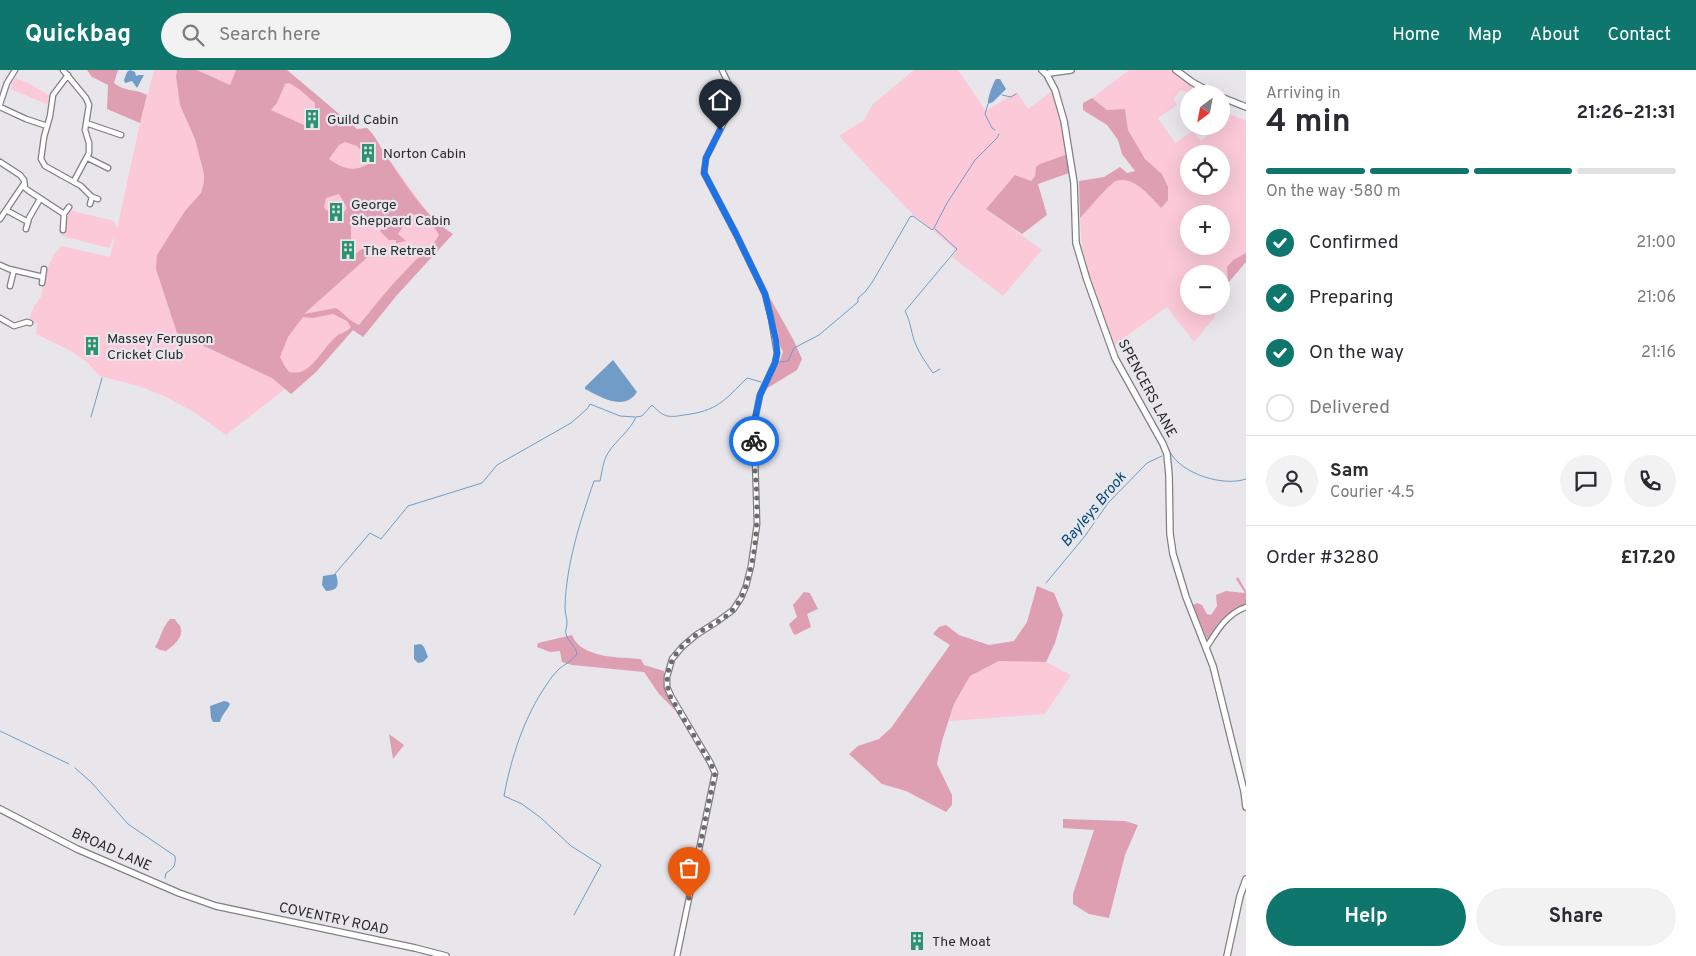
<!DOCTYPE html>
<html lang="en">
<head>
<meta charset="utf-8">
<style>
	:root { --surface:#fff; --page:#f2f2f3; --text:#2b2b33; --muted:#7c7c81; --line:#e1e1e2; --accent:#0f766e }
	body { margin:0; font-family:Overpass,sans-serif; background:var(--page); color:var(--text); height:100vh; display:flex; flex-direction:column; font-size:19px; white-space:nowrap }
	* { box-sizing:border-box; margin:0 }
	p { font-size:16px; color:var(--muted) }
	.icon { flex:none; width:28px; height:28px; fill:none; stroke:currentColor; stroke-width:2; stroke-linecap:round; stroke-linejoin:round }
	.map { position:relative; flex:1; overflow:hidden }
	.details { display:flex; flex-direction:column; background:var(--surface); width:450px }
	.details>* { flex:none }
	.needle { width:32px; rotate:212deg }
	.tools { position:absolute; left:1180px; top:15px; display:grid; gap:10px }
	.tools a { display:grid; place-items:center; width:50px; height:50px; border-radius:50%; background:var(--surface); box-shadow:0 5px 20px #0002; font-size:25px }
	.pin { position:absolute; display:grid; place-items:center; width:42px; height:42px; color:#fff; margin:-51px -21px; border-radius:50% 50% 50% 0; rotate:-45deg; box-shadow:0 0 5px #0007 }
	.pin .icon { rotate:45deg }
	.courier { position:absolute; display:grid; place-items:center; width:50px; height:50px; margin:-25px; border:4px solid #1a73e8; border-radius:50%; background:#fff; color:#222; box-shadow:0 1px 6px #0007 }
	.headline em { font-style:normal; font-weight:700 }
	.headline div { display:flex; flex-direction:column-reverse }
	.headline { display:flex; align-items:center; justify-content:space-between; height:85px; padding:0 20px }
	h1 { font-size:32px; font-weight:700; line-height:38px }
	.bar { display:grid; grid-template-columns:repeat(4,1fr); gap:8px 5px; align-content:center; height:60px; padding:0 20px }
	.bar i { height:6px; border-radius:4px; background:var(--line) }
	.bar .active { background:var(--accent) }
	.bar p { grid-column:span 4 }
	.line { display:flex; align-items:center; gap:12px; padding:0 20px; border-top:1px solid var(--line) }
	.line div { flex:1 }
	.round { display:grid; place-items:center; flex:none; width:52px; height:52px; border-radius:26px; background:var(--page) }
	ol { padding:0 20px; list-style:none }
	li { display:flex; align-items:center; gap:15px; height:55px }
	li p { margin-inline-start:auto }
	li .icon { padding:5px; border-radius:50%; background:var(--accent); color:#fff; stroke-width:4 }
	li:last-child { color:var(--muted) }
	li i { width:28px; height:28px; border:2px solid var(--line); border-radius:50% }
	.primary-button { display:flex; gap:10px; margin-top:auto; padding:10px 20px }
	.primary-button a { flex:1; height:58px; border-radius:30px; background:var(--accent); color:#fff; font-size:20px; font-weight:700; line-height:58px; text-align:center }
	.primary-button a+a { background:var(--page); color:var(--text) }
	header { display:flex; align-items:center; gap:30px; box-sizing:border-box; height:70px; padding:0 25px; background:var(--accent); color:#fff }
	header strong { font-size:24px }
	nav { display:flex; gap:28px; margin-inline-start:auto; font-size:18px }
	.search { width:350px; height:45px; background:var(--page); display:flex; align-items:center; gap:12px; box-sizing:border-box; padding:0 18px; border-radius:28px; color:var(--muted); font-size:19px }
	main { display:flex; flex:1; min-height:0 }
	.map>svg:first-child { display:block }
	.green { fill:#fbc9d7; fill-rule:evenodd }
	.forest { fill:#df9fb2; fill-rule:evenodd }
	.water { fill:#709cc7 }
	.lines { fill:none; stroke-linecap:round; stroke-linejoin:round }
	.stream { stroke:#709cc7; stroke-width:1 }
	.minor-casing { stroke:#807f83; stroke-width:7 }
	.tertiary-casing { stroke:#807f83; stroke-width:8 }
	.minor { stroke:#fff; stroke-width:4.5 }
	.tertiary { stroke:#fff; stroke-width:5.5 }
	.done { stroke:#6c6b6e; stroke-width:5; stroke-dasharray:0 9 }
	.route { stroke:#1a73e8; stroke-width:6 }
	.labels { text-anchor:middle; stroke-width:4.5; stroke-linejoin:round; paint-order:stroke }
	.poi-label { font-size:14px; fill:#29292b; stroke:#e8e6eb; text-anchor:start }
	.street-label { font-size:14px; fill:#29292b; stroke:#e8e6eb }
	.water-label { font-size:15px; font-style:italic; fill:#00487e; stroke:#e8e6eb }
</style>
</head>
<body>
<header>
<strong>Quickbag</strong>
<div class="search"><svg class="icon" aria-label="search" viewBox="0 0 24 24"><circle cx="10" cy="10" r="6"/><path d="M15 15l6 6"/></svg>Search here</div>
<nav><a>Home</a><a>Map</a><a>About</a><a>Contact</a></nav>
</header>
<main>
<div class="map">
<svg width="1246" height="886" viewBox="0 0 1246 886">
	<rect width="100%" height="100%" fill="#e8e6eb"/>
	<path class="green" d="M154,0H177L176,5L225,24L287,0L386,85L434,151L453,164L397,225L363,267L353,260L316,302L291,324L285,319L226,365L194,342L166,327L139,316L99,306L89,294L73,282L36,264L37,254L29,250L34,236L41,227L44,205L54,185L61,176L110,187L115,166L109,178L62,166L69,140L114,151L117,159L140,53Z
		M197,0H236L230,15Z
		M914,0H958L986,41L1017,22L1028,39L1051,22C1060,42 1064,64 1068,84L1036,97L1035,106L1031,111L986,139L1042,180L1003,226L952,187L957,181L907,139L839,66L864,50L872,35Z
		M1129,0H1171L1196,17L1191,24L1181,20L1173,29L1177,35L1158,48L1175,73L1193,61L1201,71L1217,56H1221V52L1230,44L1246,51V183L1233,190L1227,197L1228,213L1221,227V204H1189V236H1218L1214,248L1194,272L1167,237L1114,275L1092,213L1082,176L1080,148C1087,140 1109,114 1116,111C1133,105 1151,127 1161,138L1162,104L1145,89L1128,60L1125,39L1107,40L1092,28ZM1189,84H1221V116H1189ZM1189,144H1221V176H1189Z
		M16,8L30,14L50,26L47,34L10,19L14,9Z
		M999,591L1046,592L1071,605L1045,644L949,651L954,634L970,606Z"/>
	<path class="forest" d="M87,0H118L114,13C127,23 135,18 147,25L140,53L107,39L108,15L92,7Z
		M177,0H197L230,15L236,0H287L357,59L367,58C376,66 380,77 387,87C405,113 426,148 453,164L397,225L363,267L353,260L316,302L291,324L272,308L177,263L156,199L157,185L185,141L201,123L204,112V104L195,69L180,35L176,6ZM289,13L299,19L315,33V39L304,55L271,40L277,33L285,14ZM345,72L357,76L370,91V93C354,103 343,99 329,89L339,75ZM339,124L347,138L344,142L339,143V140L330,141L326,140L324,137L326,128ZM364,144L373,154L377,151L383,158L380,161L389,170H396V173L406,171L398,164L410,145L421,144L436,160L439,165C432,178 420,185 410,196C392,214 375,235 359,255C350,252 344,243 336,238L304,244L370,185L364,177L347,191L340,181L351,172V152ZM333,244L347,251L351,257C347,262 343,262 338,265C326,274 317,293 305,300C300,303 295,303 289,302L284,295L280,287L288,267L303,247L313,248Z
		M1092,28L1107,40L1125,39L1128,60L1145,89L1162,104L1168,117V130L1161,138C1151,127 1133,105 1116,111C1109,114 1087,141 1080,148L1079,111L1104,107L1120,97L1127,103L1135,101L1122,84L1118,70L1107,55L1083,40V33Z
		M1068,84L1069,103L1038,114L1047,145L1022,164L986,139L1015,105L1031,111L1035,106L1036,97L1040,94Z
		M1246,183V192L1228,213L1227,197L1233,190Z
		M766,221L793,269L802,289L797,300L766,319L779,293L783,282L779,274Z
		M1238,507L1246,521V536C1233,540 1225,545 1217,556C1214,561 1212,565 1207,569L1193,535L1197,533L1202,535L1207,544L1211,545L1217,536L1216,525L1226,521L1245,523L1236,509Z
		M1037,516L1054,523L1063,545L1055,573L1046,592L999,591L970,606L954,634L942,671L937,694L952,725V735L946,742L906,721L882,714L849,684L858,676L879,669L891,658L950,575L933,564L939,557L946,555L959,565L989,575L1014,571L1027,552Z
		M804,522L810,523L818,539L807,544L811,557L795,565L793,563L789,554L797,547L793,535Z
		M170,549H175C176,552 178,553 180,556C185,567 173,576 166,581L160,580L155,577C161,568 162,557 170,549Z
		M572,565C581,589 620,587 641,589L644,595L664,601L666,620L678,643L659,624L644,602L572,595L562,592L560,581L550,582L537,577L538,573Z
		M389,664L404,675L393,689Z
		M1063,749L1125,751L1138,755L1125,785L1109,848L1089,844L1073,834V824L1094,760L1063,758Z"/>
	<path class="water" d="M130,0L135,2L136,6L139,5H144L137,18L132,11L125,13L124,10L127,2Z
		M996,9H1000L1006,19L993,32L988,34C987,29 993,13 996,9Z
		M613,290L637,322C624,342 601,327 585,319V317Z
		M336,504C339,515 339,520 326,521L322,515L323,506Z
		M421,574L424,577L428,587L423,592L418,593L414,589V575Z
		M224,631L228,632L230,634C227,641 222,644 220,652H213L211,648L210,636Z"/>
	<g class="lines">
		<path class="stream" d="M1002,25L1011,27L1016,24
			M988,34L985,44L992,58L995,60
			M935,159L957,179L905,241C911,252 911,264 916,275C920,285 927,294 933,303L940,299
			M770,310L778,292L788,291L794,278L819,265L858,232V228L865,222L873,211L910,147L913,146L932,160L934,158L947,133L975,90L997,68L999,64
			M91,347L102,308
			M1170,382C1181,404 1224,417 1246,409
			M334,505L370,463L381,469L408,436L482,413L497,395L571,353L587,339L590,334L620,346L635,347
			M1046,513L1085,466L1108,433L1147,393L1162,386
			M0,661L69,694
			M75,698L91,712L128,754L175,786C176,795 174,798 166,803L165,808
			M574,845L601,795L571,776L541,748L522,734L504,726C511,688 524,647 547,614C550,609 555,603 559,599C565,594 572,591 577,584C576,576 568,572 566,564C565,560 567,557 567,553C567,548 565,543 565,538C566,494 580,452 594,411H600C602,402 603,391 608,383C616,370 630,361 636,347L642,346L652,335C664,347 667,348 684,345C717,341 724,331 747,308L761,312"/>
		<g class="minor-casing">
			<path id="minor" d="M63,0L86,28L89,35L85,60L89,73V83L74,111
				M68,5L53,25L50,46L44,67L41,89L45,96L81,116L92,127
				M0,34L7,13L15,0
				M0,37L26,49L47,56
				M86,53L121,65
				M88,88L108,98
				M0,92L20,105L24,110L25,118L29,121L64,144L69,137
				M90,134L92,127L98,129
				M6,140L28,152
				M0,149L23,115
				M26,159L29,148L40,129
				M63,160L64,144
				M0,195L9,199L43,207
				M42,213L44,199
				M10,216L14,200
				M0,248L14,256L27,252L30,253
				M1206,578C1217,561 1226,544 1246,537
				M677,886L715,703L710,692L671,626L667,617V607L672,589L682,577L696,565L718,551L733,540L741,528L746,516L751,496L757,454L754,354L760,325L775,293L777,283L771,248L765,224L736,164L704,103L706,88L725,50L731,26V19L722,0"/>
		</g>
		<g class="tertiary-casing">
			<path id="tertiary" d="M1042,0L1047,5L1055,20L1064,51L1074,113L1076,173L1087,210L1115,288L1163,374L1167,384L1169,405L1170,464L1173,484L1186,527L1213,596L1244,721L1246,737
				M1176,0L1192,12L1214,24
				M1047,5L1049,3L1071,0
				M1221,27L1246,37
				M0,739L77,779L179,823L216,836L415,878L446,886
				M1227,886L1240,826L1246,809"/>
		</g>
		<use href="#minor" class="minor"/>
		<use href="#tertiary" class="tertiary"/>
	</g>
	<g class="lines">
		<path class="done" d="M689,828L715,703L710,692L670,626C661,601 675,579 696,565C709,555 726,550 736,536C743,527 746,516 749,505C757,475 758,444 756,413C755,399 754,386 754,371"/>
		<path class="route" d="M720,60L706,88L704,103L736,164L765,224L776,271L777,283L775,293L760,325L754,354V371"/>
	</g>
	<defs>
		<g id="building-bare" transform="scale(1.5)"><path d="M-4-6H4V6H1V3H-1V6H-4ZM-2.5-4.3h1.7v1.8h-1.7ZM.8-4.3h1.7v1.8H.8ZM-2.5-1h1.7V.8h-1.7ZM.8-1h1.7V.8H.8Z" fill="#2c9370" stroke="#e8e6eb" stroke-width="2.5" paint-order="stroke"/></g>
	</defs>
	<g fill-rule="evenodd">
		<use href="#building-bare" x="312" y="49"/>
		<use href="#building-bare" x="368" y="83"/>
		<use href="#building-bare" x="336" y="142"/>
		<use href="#building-bare" x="348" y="180"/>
		<use href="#building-bare" x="92" y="276"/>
		<use href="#building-bare" x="917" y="871"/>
	</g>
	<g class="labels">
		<g class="poi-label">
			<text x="327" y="54">Guild Cabin</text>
			<text x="383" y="88">Norton Cabin</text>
			<text x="351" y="139">George<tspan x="351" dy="16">Sheppard Cabin</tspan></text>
			<text x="363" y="185">The Retreat</text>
			<text x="107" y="273">Massey Ferguson<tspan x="107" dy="16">Cricket Club</tspan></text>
			<text x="932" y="876">The Moat</text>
		</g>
		<g class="street-label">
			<text transform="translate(1148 318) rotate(62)" y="5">SPENCERS LANE</text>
			<text transform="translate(112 779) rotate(24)" y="5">BROAD LANE</text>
			<text transform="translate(334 848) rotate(12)" y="5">COVENTRY ROAD</text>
		</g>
		<g class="water-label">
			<text transform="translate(1093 439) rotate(-50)" y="5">Bayleys Brook</text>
		</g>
	</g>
</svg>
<div class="tools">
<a><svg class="needle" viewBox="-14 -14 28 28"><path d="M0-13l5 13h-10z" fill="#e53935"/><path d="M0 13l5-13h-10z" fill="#7c7c81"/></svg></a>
<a><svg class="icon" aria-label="locate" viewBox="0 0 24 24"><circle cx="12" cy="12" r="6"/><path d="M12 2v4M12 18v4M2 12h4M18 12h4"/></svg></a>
<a>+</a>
<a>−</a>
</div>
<div class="pin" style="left:689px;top:828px;background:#ea580c"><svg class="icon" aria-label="bag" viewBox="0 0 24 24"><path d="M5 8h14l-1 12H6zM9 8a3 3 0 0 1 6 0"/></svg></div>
<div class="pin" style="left:720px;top:60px;background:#1f2937"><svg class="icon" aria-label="home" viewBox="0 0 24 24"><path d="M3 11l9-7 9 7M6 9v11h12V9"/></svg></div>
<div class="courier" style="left:754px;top:371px"><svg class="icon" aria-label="bike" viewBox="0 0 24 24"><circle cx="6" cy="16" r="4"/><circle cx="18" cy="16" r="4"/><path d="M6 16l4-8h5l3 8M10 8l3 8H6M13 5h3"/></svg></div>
</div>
<section class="details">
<div class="headline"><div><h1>4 min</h1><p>Arriving in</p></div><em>21:26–21:31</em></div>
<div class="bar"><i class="active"></i><i class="active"></i><i class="active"></i><i></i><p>On the way · 580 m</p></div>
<ol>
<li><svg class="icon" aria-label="check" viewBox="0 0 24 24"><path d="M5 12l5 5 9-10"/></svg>Confirmed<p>21:00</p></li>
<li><svg class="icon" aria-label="check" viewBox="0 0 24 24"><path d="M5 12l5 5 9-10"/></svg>Preparing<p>21:06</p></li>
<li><svg class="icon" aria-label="check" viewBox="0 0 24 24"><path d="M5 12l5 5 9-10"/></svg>On the way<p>21:16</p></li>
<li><i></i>Delivered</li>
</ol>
<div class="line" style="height:90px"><a class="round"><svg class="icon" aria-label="person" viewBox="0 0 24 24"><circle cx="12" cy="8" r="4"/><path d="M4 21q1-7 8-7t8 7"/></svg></a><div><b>Sam</b><p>Courier · 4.5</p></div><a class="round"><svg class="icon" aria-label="chat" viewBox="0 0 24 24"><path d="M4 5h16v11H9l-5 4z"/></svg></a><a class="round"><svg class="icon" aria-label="phone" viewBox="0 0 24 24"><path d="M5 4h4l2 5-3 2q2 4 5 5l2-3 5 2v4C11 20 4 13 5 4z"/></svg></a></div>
<div class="line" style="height:65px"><div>Order #3280</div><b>£17.20</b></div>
<div class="primary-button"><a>Help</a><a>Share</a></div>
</section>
</main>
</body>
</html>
